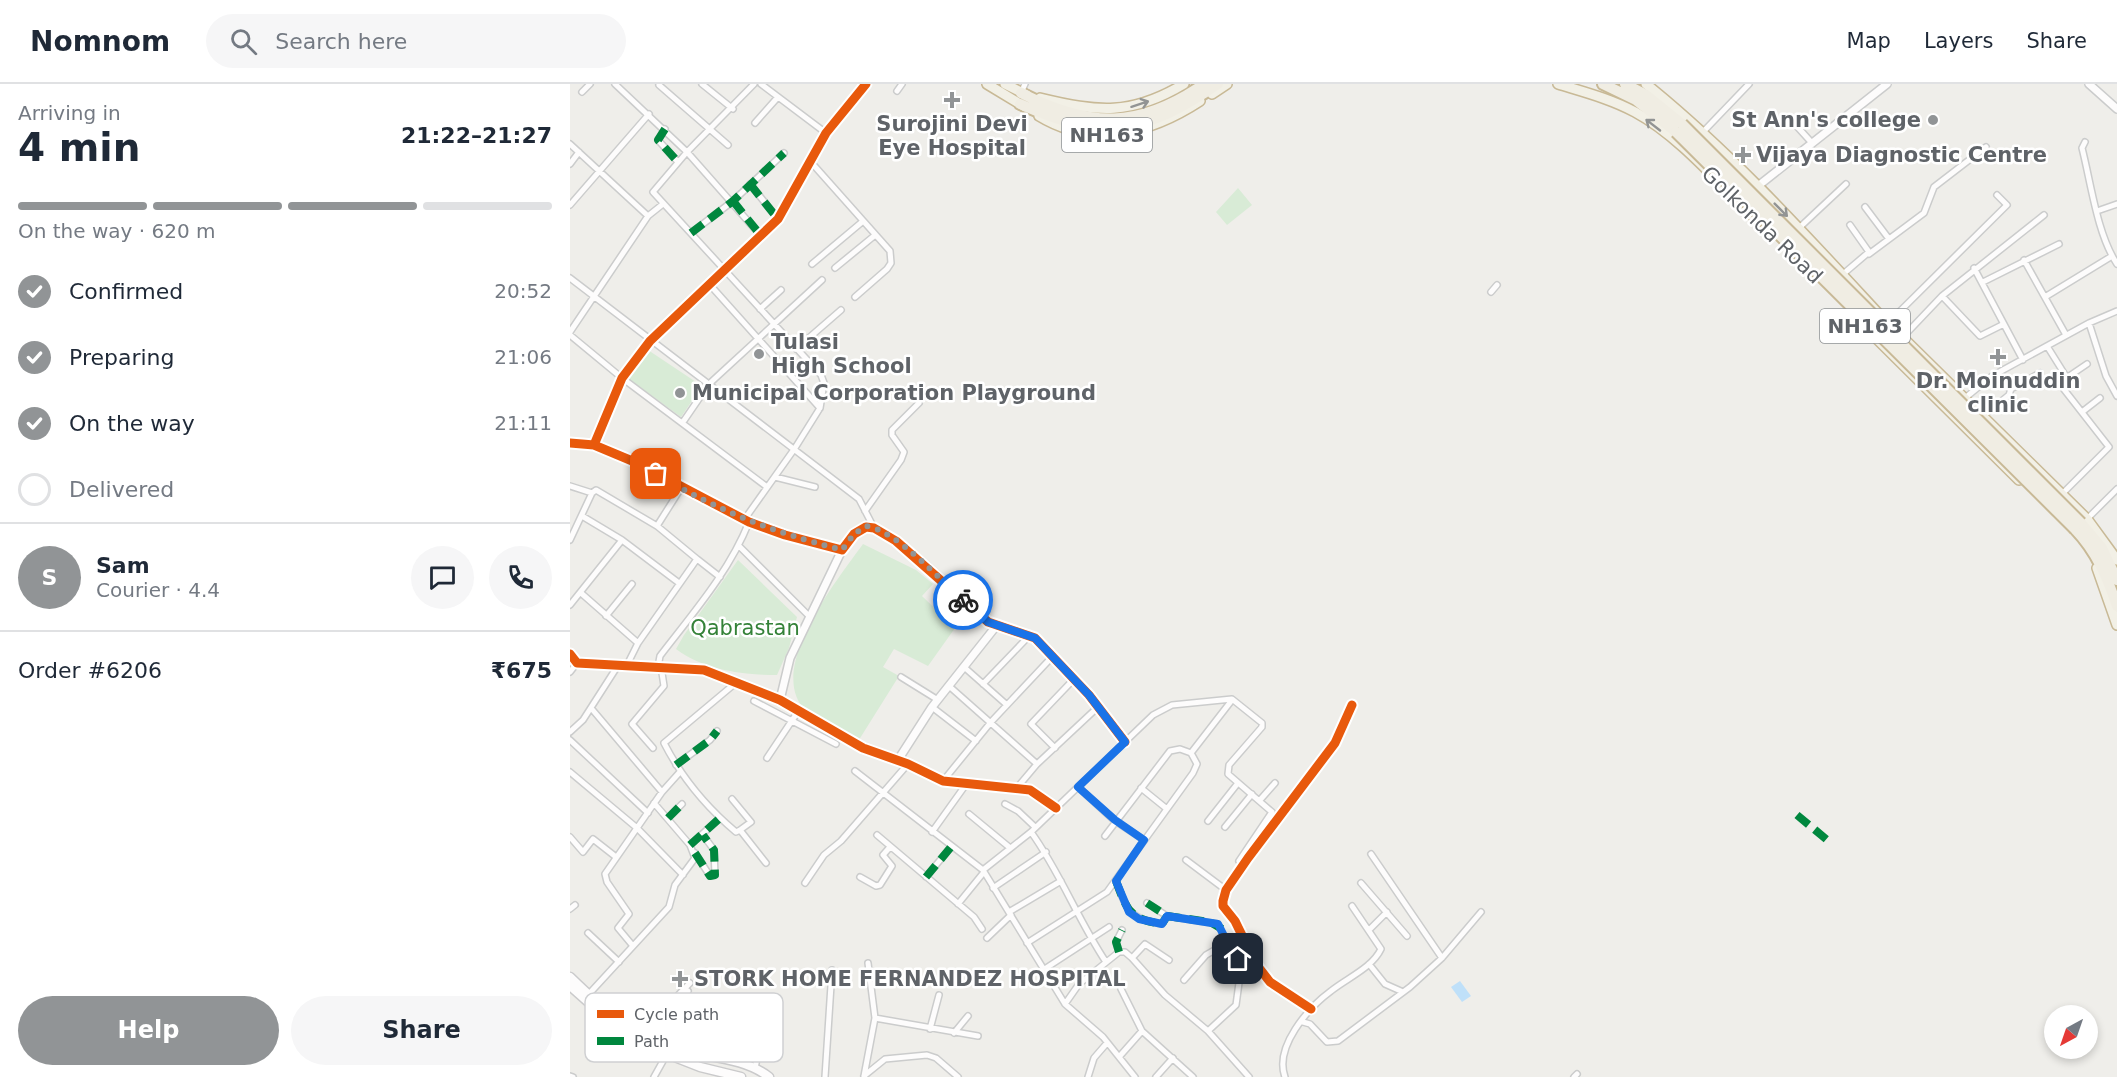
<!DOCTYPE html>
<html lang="en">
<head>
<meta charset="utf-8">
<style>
	:root { --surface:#fff; --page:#f6f6f7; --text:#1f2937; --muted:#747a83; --line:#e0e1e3; --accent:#919496 }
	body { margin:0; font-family:"DejaVu Sans",sans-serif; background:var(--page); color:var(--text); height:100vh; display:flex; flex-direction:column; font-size:22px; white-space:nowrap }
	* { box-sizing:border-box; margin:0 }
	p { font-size:20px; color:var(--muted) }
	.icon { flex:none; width:33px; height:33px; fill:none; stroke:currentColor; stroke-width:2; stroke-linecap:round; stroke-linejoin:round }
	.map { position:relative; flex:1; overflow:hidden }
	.details { display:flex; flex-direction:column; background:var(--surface); width:570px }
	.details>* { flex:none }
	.needle { width:39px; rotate:220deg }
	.fabs { position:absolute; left:1474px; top:921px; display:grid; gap:12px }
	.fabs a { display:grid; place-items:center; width:54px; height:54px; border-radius:50%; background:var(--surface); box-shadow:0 3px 9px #0003; font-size:30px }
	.pin { position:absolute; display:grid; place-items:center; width:51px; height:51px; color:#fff; margin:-26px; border-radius:12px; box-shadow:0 3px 9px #0006 }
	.courier { position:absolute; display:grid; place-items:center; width:60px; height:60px; margin:-30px; border:4px solid #1a73e8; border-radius:50%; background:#fff; color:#222; box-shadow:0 2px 8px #0007 }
	.overview em { font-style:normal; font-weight:600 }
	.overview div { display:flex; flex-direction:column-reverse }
	.overview { display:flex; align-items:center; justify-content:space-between; height:102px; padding:0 18px }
	h1 { font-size:39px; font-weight:600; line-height:45px }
	.bar { display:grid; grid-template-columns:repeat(4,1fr); gap:9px 6px; align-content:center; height:72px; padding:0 18px }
	.bar i { height:8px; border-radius:4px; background:var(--line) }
	.bar .current { background:var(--accent) }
	.bar p { grid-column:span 4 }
	.line { display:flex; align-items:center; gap:15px; padding:0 18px; border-top:2px solid var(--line) }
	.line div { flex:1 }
	.round { display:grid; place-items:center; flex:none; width:63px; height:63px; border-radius:32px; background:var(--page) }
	ol { padding:0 18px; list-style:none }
	li { display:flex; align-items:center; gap:18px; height:66px }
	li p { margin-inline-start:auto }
	li .icon { padding:6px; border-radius:50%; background:var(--accent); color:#fff; stroke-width:4 }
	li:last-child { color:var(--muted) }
	li i { width:33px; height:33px; border:3px solid var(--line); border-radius:50% }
	.action { display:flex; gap:12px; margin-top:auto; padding:12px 18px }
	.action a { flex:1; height:69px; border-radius:36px; background:var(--accent); color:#fff; font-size:24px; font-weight:600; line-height:69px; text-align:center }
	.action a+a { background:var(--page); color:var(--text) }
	header { display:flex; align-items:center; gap:36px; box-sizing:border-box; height:84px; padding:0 30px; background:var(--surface); border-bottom:2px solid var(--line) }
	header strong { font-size:28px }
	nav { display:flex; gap:33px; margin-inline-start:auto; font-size:21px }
	.search { width:420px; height:54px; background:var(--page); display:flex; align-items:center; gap:15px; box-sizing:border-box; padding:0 21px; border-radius:33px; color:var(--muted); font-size:22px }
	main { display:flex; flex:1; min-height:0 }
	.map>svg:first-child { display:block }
	.green { fill:#d8ebd6 }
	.water { fill:#bfe0f9 }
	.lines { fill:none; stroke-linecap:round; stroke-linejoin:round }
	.minor-casing { stroke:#cbcccc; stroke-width:8 }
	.tertiary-casing { stroke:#cbcccc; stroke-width:10 }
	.secondary-casing { stroke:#cacacb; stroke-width:11 }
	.trunk-casing { stroke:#c8b996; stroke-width:12 }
	.motorway-casing { stroke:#c8b996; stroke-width:14 }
	.minor { stroke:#fdfcfc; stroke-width:5 }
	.tertiary { stroke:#fdfcfc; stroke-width:7 }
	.secondary { stroke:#fdfcfc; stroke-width:8 }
	.trunk { stroke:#f2f0e6; stroke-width:9 }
	.motorway { stroke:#f0ede3; stroke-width:10 }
	.motorway-bridge-casing { stroke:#c8b996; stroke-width:14; stroke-linecap:butt }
	.motorway-bridge { stroke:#f0ede3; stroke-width:10 }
	.quiet { stroke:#00873e; stroke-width:8; stroke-dasharray:15 8; stroke-linecap:butt }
	.cycleway-casing { stroke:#fff; stroke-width:13 }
	.cycleway { stroke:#e8590c; stroke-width:9 }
	.oneway { stroke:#929494 }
	.done { stroke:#919496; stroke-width:6; stroke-dasharray:0 10.8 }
	.route { stroke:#1a73e8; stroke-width:8 }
	.poi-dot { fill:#919496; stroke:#fff; stroke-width:2 }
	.labels { text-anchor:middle; stroke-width:5; stroke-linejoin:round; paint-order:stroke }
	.shield { fill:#fff; stroke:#8f9295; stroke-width:1.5 }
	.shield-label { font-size:20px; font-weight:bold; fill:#5f6368 }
	.poi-label { font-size:21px; font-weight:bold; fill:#5f6368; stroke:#fff; text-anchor:start }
	.street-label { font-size:21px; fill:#5f6368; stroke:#fff }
	.park-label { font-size:21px; fill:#348238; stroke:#fff }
	.key { fill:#fff; stroke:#cfd0d2; stroke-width:1.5 }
	.key-label { font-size:16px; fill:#5f6368 }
</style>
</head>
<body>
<header>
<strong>Nomnom</strong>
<div class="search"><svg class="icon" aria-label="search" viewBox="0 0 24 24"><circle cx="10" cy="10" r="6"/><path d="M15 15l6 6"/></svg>Search here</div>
<nav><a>Map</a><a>Layers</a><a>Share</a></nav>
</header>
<main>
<section class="details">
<div class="overview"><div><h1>4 min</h1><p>Arriving in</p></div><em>21:22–21:27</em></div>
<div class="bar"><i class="current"></i><i class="current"></i><i class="current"></i><i></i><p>On the way · 620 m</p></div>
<ol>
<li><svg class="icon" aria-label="check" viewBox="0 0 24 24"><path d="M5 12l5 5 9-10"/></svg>Confirmed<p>20:52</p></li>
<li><svg class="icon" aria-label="check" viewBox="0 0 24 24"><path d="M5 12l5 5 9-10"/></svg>Preparing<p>21:06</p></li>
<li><svg class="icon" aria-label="check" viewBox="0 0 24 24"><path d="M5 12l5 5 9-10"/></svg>On the way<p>21:11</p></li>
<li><i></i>Delivered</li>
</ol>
<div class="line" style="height:108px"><b class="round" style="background:var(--accent);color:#fff">S</b><div><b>Sam</b><p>Courier · 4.4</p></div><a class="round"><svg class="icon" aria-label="chat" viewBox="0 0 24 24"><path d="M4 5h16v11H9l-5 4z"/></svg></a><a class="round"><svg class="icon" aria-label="phone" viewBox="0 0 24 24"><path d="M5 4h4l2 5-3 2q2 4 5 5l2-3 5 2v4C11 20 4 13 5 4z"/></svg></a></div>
<div class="line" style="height:78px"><div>Order #6206</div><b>₹675</b></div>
<div class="action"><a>Help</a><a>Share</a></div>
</section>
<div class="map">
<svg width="1547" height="993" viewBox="0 0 1547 993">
	<rect width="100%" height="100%" fill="#efeeea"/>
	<path class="green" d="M668,104L682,121L657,141L646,128Z
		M78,266L132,302L111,333L59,295Z
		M293,460L346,486L363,500L352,512L385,544L358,582L324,565L313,583L329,592L287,659C270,649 250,640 236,627C194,586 268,495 293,460Z
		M168,476L227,533L219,564L207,591C174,591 133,586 106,565L114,551Z"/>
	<path class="water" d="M890,897L901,912L892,918L881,903Z"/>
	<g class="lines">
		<g class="minor-casing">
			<path id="minor" d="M45,0L117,68L192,153
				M132,0L163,25
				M184,0L117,68L83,108L251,291L254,299L250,324
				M191,0L256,49
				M89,1L158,61
				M327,7L332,0
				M12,8L20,0
				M451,9L455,0
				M1223,38L1242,59
				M185,39L208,13
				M95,45L88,56L108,78
				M1132,49L1179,0
				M1515,58L1512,64C1521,99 1527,150 1547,180
				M0,60L78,132
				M240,77L320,167L321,179L317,185L285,213
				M0,80L9,68
				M180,100L208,135
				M0,121L79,30
				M1295,123L1319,155
				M1527,127L1547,120
				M1229,144L1276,100
				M121,149L163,117L214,69
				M1299,170L1354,129L1364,103L1416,63
				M1454,176L1496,251
				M242,180L292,138
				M265,184L304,152
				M1404,184L1453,276
				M1272,191L1299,168L1280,141
				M0,194L289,415L304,444
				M1413,198L1489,160
				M141,202L250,324L225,364L174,436
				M921,208L927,201
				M1372,212L1410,252L1434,240
				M1475,213L1542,172
				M190,225L211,206
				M1318,239L1437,121L1427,111
				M1519,239L1536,292L1547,312
				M0,248L78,132L93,120
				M0,251L52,294L197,403
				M1333,253L1372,212L1474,131
				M1477,262L1497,294
				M226,265L271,226
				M1395,314L1422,292L1519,239L1547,227
				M1512,328L1530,314
				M1413,332L1439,311L1441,305L1470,289
				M113,338L139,300L252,196
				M24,361L52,294L80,257L208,135L256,49L296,0
				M205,393L245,403
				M0,402L22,409L0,456
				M22,409L26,406L87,442L127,475L68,559L56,583
				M1492,410L1539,363L1489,299L1517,280
				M295,427L331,376L334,368L322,351V346L349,319
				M12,432L52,456L109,499
				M1517,435L1547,405
				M87,442L111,404
				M169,462L239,532
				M127,475L150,493
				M11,509L68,559
				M0,521L52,456
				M36,532L62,500
				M427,541L465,554L519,611L555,658
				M394,583L437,621
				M0,588L7,579
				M331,593L368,616
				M168,597L94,659C112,694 135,722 166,748L170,746L196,779
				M413,600L460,551
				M379,602L467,680
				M184,617L266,660
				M362,623L406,657
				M21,624L92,708
				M0,648L13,636L47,583
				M0,656L78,729
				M83,664L62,640L94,602L92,589L88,583L90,572C123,529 159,488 179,438
				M485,664L461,640L504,595
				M621,669L662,616
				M197,674L229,626
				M328,676L373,697L460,706L486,724
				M106,681L140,656L147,647
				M285,687L413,786L495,920L533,953L565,993
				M0,688L67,744L113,791
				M373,697L421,638L482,573
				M508,703L545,737L574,756
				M571,704L597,725
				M446,705L467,680L528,623
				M162,715L181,738L170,746
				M690,716L705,699
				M435,720L448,727L465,743
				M399,730L439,763
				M98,734L112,720
				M638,737L668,699
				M655,743L682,710
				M362,748L397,699
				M461,748C490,788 508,836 536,878
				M307,751L404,833L412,845
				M0,753L13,768L23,755L46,773
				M120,761L150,734
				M125,769L140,792L145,791L144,766L133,751
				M801,770L872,874
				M616,776L656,806
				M413,786L461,748L583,631L602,621L662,615L692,639V643L659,681L658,690L702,728L669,777
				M290,793L306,802L310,801L322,782L313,771L320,763
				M356,793L381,763
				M546,797C557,826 559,835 592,840L597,832
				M235,799L254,771L271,757L338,680
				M791,799L837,852
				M423,804L476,768
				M577,819L597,832L648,840L656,856L655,860L668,875L671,884L666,921L638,947
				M388,820L414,788
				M0,825L5,821
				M439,828L491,797
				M799,846L817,828
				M18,849L49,878
				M417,854L441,831
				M457,859L537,808L623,689L627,680L621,669L610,665L600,667L535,752
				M63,862L48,844L59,830L37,798L35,790L92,708L109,689
				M549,868H555L562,874L595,911L638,947L679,993
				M549,868L546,858L552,846
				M562,874L575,860L599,876
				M799,880L815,900L833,908
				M473,886L539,843
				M614,896L636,871L655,860
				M551,905L572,947L623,993
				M18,911L99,823L105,801L125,774L120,761L84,719
				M495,920L509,900L549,868
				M103,922L127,935L192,948
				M741,925L700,898L686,880L665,837L653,822V817L656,806L678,774L765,659L782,621
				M305,934L408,952
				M733,938L740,940L757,958L768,957L840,903L872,874L911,828
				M360,945L369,911
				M384,949L398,932
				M70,950L120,899
				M75,953L118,907
				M549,973L572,947
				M185,984L200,914
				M0,992L3,993
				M294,992L305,934L298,879
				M294,992L315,975L357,971L366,974L388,993
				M84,993L98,968
				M255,993L262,886
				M518,993L524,974L537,959
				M586,993L603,974
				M715,993C704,963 738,924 761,907C777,894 802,884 811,865L782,822
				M1004,993L1007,990"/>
		</g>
		<g class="tertiary-casing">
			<path id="tertiary" d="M1519,0L1547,25
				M1188,102L1317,0
				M0,359L24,361L67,379L179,438L215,451L272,466L284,450L296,443C326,447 393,516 418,538L427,541L362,623L328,676L293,664L210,616L134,586L7,579L0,570
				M210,616L220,574L272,466"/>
		</g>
		<g class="secondary-casing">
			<path id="secondary" d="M0,893C30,922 57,948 97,962C129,974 171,971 199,993
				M0,902L61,956L130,983L171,993"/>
		</g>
		<g class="trunk-casing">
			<path id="trunk" d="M417,0L455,23
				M435,0L457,11
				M988,0C1014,8 1041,15 1065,28C1110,52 1152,103 1189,138
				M1076,0C1164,71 1240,156 1317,239
				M642,10L657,0
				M470,14C528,28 561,32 614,0
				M469,32C523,65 581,49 630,17
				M1327,248L1517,435L1547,476
				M1307,255L1449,396
				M1527,484L1547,541"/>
		</g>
		<g class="motorway-casing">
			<path id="motorway" d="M1033,0L1066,16L1106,48
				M1055,0L1076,11L1112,40
				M451,9C520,44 569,45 634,0
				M450,20C531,57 576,50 648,0
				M1511,439L1532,464L1547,496
				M1505,445C1527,468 1537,493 1547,522"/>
		</g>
		<use href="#minor" class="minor"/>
		<use href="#tertiary" class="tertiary"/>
		<use href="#secondary" class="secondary"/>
		<use href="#trunk" class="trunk"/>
		<use href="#motorway" class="motorway"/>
		<g class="motorway-bridge-casing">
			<path id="motorway-bridge" d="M1112,40L1511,439
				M1106,48L1505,445"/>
		</g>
		<use href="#motorway-bridge" class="motorway-bridge"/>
		<path class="quiet" d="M95,45L88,56L108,78
			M180,100L208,135
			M163,117L192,153
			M121,149L163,117L214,69
			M106,681L140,656L147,647
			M1227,731L1262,760
			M98,734L112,720
			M120,761L150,734
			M125,769L140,792L145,791L144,766L133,751
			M356,793L381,763
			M546,797C557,826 559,835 592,840L597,832
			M577,819L597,832L640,838L652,845
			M549,868L546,858L552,846"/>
		<g class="cycleway-casing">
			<path id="cycleway" d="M0,359L24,361L67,379L179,438L215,451L272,466L284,450L296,443L304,444L326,457L418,538L465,554L519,611L555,658
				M24,361L52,294L80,257L208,135L256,49L296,0
				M0,570L7,579L134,586L210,616L293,664L338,680L373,697L460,706L486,724
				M741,925L700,898L686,880L665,837L653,822V817L656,806L678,774L765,659L782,621"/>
		</g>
		<use href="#cycleway" class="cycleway"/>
	</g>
	<defs><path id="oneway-shaft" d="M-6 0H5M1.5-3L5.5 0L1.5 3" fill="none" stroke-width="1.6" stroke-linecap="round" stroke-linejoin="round" transform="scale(1.5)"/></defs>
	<g class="oneway">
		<use href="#oneway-shaft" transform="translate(570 20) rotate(-18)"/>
		<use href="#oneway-shaft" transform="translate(1083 41) rotate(-142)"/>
		<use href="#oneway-shaft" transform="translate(1211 126) rotate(45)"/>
	</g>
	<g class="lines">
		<path class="done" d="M86,390C151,428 200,447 272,466L284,450L296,442C327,447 369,495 393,516"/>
		<path class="route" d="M393,516L418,538L465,554L519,611L555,658L508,703L545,736L574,756L546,797L559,828L569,835L592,840L597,832L648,840L656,856L655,860L668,875"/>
	</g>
	<g class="poi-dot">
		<path d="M379 7h6v6h6v6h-6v6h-6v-6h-6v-6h6z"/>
		<circle cx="1363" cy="36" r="6"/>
		<path d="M1170 62h6v6h6v6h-6v6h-6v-6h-6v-6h6z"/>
		<circle cx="189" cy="270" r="6"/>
		<path d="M1425 264h6v6h6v6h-6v6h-6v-6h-6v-6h6z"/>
		<circle cx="110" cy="309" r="6"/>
		<path d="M107 886h6v6h6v6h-6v6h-6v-6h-6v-6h6z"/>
	</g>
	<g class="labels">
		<g class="shield">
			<rect x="492" y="34" width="90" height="34" rx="4.5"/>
			<rect x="1250" y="225" width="90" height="34" rx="4.5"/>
		</g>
		<g class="shield-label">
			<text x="537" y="58">NH163</text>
			<text x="1295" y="249">NH163</text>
		</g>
		<g class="poi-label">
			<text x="1351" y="43" text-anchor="end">St Ann's college</text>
			<text x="382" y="47" text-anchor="middle">Surojini Devi<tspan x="382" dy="24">Eye Hospital</tspan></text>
			<text x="1186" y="78">Vijaya Diagnostic Centre</text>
			<text x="201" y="265">Tulasi<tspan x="201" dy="24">High School</tspan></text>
			<text x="1428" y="304" text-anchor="middle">Dr. Moinuddin<tspan x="1428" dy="24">clinic</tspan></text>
			<text x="122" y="316">Municipal Corporation Playground</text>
			<text x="124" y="902">STORK HOME FERNANDEZ HOSPITAL</text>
		</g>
		<g class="street-label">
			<text transform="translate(1192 141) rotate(44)" y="7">Golkonda Road</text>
		</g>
		<g class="park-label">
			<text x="175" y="551">Qabrastan</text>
		</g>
	</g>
	<rect x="15" y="909" width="198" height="69" rx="9" class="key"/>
	<rect x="27" y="926" width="27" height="8" fill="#e8590c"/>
	<rect x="27" y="953" width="27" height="8" fill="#00873e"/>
	<g class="key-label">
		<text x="64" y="936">Cycle path</text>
		<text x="64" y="963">Path</text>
	</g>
</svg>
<div class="fabs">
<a><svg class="needle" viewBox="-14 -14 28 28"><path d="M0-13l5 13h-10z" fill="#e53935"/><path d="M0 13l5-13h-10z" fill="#747a83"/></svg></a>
</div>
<div class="pin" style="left:86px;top:390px;background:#ea580c"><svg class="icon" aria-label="bag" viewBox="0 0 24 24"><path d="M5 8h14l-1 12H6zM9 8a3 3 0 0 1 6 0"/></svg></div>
<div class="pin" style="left:668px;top:875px;background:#1f2937"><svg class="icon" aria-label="home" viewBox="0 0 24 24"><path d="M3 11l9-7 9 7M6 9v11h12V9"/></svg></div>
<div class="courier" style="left:393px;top:516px"><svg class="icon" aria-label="bike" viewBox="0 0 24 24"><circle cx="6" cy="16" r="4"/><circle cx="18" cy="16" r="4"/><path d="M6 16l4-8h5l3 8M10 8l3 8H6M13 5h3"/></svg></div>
</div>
</main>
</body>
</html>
